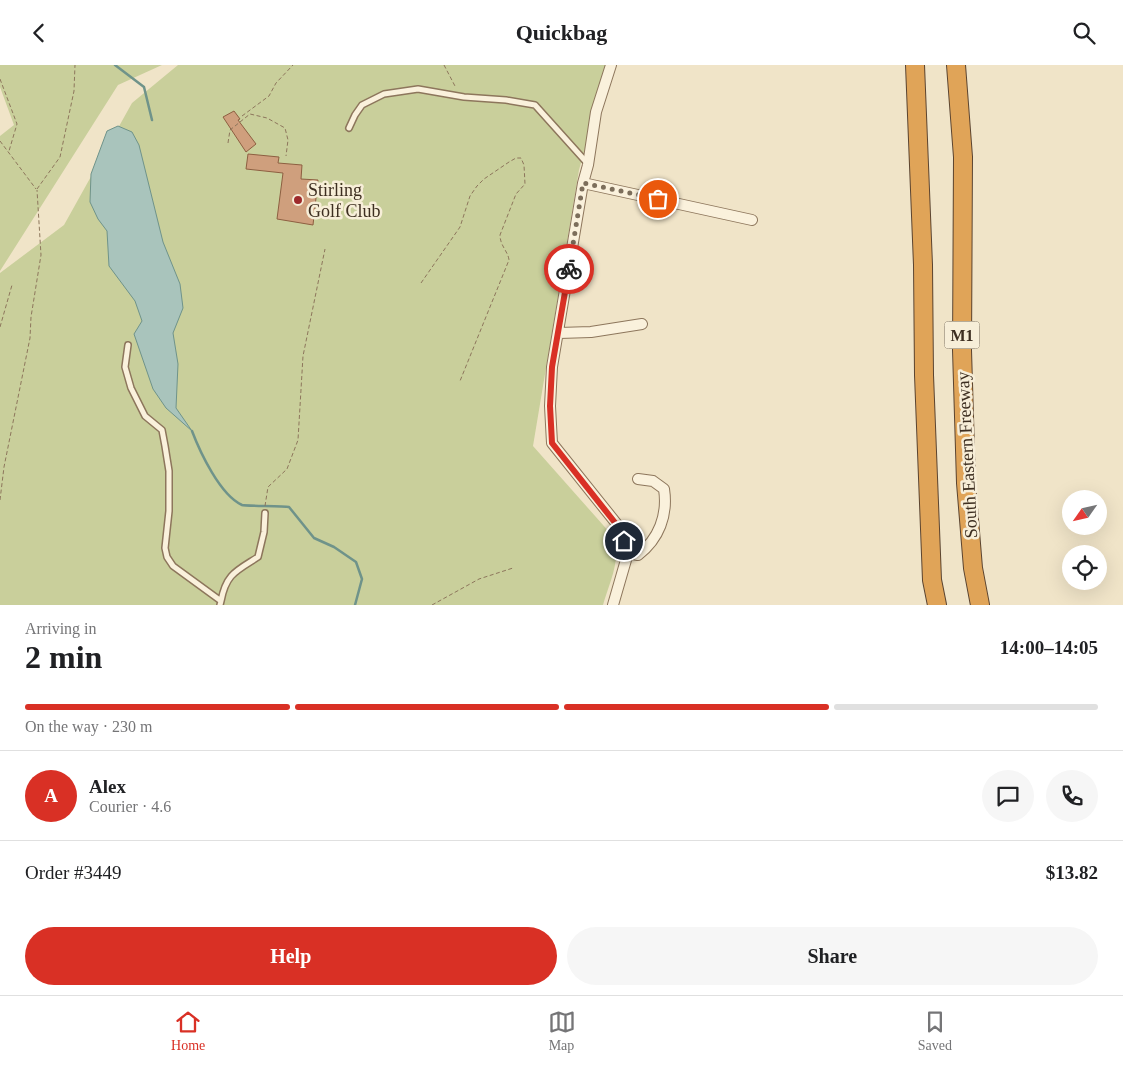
<!DOCTYPE html>
<html lang="en">
<head>
<meta charset="utf-8">
<style>
	:root { --surface:#fff; --page:#f6f6f6; --text:#202124; --muted:#757577; --line:#e0e0e0; --accent:#d93025 }
	body { margin:0; font-family:"Times New Roman",serif; background:var(--page); color:var(--text); height:100vh; display:flex; flex-direction:column; font-size:19px; white-space:nowrap }
	* { box-sizing:border-box; margin:0 }
	p { font-size:16px; color:var(--muted) }
	.icon { flex:none; width:28px; height:28px; fill:none; stroke:currentColor; stroke-width:2; stroke-linecap:round; stroke-linejoin:round }
	.map { position:relative; height:540px; overflow:hidden }
	.details { display:flex; flex-direction:column; background:var(--surface); flex:1 }
	.details>* { flex:none }
	.needle { width:32px; rotate:236deg }
	.tools { position:absolute; left:1062px; top:425px; display:grid; gap:10px }
	.tools a { display:grid; place-items:center; width:45px; height:45px; border-radius:50%; background:var(--surface); box-shadow:0 5px 20px #0002; font-size:25px }
	.pin { position:absolute; display:grid; place-items:center; width:42px; height:42px; color:#fff; margin:-21px; border:2px solid #fff; border-radius:50%; box-shadow:0 1px 5px #0007 }
	.courier { position:absolute; display:grid; place-items:center; width:50px; height:50px; margin:-25px; border:4px solid #d93025; border-radius:50%; background:#fff; color:#222; box-shadow:0 1px 6px #0007 }
	.headline em { font-style:normal; font-weight:600 }
	.headline div { display:flex; flex-direction:column-reverse }
	.headline { display:flex; align-items:center; justify-content:space-between; height:85px; padding:0 25px }
	h1 { font-size:32px; font-weight:600; line-height:38px }
	.bar { display:grid; grid-template-columns:repeat(4,1fr); gap:8px 5px; align-content:center; height:60px; padding:0 25px }
	.bar i { height:6px; border-radius:4px; background:var(--line) }
	.bar .current { background:var(--accent) }
	.bar p { grid-column:span 4 }
	.line { display:flex; align-items:center; gap:12px; padding:0 25px; border-top:1px solid var(--line) }
	.line div { flex:1 }
	.round { display:grid; place-items:center; flex:none; width:52px; height:52px; border-radius:26px; background:var(--page) }
	.cta { display:flex; gap:10px; margin-top:auto; padding:10px 25px }
	.cta a { flex:1; height:58px; border-radius:30px; background:var(--accent); color:#fff; font-size:20px; font-weight:600; line-height:58px; text-align:center }
	.cta a+a { background:var(--page); color:var(--text) }
	header { display:flex; justify-content:space-between; align-items:center; height:65px; padding:0 25px; background:var(--surface); font-size:22px; font-weight:600 }
	.menu { display:flex; justify-content:space-around; align-items:center; height:70px; border-top:1px solid var(--line); background:var(--surface); font-size:14px; color:var(--muted) }
	.menu a { display:grid; justify-items:center; gap:2px }
	.menu .current { color:var(--accent) }
	.map>svg:first-child { display:block }
	.green { fill:#c9cf9b }
	.water { fill:#a9c4bc; stroke:#6f938a }
	.lines { fill:none; stroke-linecap:round; stroke-linejoin:round }
	.stream { stroke:#6f938a; stroke-width:2.5 }
	.building { fill:#cf9f7d; stroke:#8d5f41 }
	.lane-casing { stroke:#8d765c; stroke-width:8 }
	.street-casing { stroke:#8d765c; stroke-width:12 }
	.highway-casing { stroke:#5b4430; stroke-width:20 }
	.path { stroke:#8d765c; stroke-width:1; stroke-dasharray:4 2.5; stroke-linecap:butt }
	.lane { stroke:#faf1dc; stroke-width:5 }
	.street { stroke:#faf1dc; stroke-width:10 }
	.highway { stroke:#e0a458; stroke-width:18 }
	.done { stroke:#7c6e5b; stroke-width:5; stroke-dasharray:0 9 }
	.route { stroke:#d93025; stroke-width:6 }
	.poi-dot { fill:#9e2a2b; stroke:#f7eed8; stroke-width:2 }
	.labels { text-anchor:middle; stroke-width:5; stroke-linejoin:round; paint-order:stroke }
	.shield { fill:#f7eed8; stroke:#756857; stroke-width:1 }
	.shield-label { font-size:16px; font-weight:bold; fill:#3d2e20 }
	.poi-label { font-size:18px; fill:#3d2e20; stroke:#f7eed8; text-anchor:start }
	.street-label { font-size:18px; fill:#3d2e20; stroke:#f7eed8 }
</style>
</head>
<body>
<header><svg class="icon" aria-label="back" viewBox="0 0 24 24"><path d="M15 5l-7 7 7 7"/></svg>Quickbag<svg class="icon" aria-label="search" viewBox="0 0 24 24"><circle cx="10" cy="10" r="6"/><path d="M15 15l6 6"/></svg></header>
<div class="map">
<svg width="1123" height="540" viewBox="0 0 1123 540">
	<rect width="100%" height="100%" fill="#f0e4c8"/>
	<path class="green" d="M0,0H162L118,20L0,206V71L14,60L0,22Z
		M178,0H608L579,105L533,381L611,469C624,490 609,518 603,540H0V208L64,160L132,38Z"/>
	<path class="water" d="M118,61L132,67L139,80L163,177L180,219L183,243L173,268L178,299L176,343L192,366L166,343L153,324L134,269L142,256L135,236L109,201L107,166L98,154L90,137L91,109L107,66Z"/>
	<g class="lines">
		<path class="stream" d="M115,0L144,22L152,55
			M192,366C200,387 220,430 242,440C245,441 282,441 289,442L314,473L334,482L356,497L362,514L355,540"/>
	</g>
	<path class="building" d="M234,46L240,54L238,55L256,79L246,87L223,52Z
		M248,89L279,92L278,98L302,100L301,114L318,115L313,160L277,154L283,108L246,104Z"/>
	<g class="lines">
		<g class="lane-casing">
			<path id="lane" d="M349,63L355,50L362,40L384,29L418,24L464,32L506,35L535,40L588,99
				M128,280L125,302L131,323L145,351L162,365L165,381L169,406V446L165,483L167,492L173,501L221,536L220,540
				M221,536C226,509 236,506 258,492L264,467L265,448"/>
		</g>
		<g class="street-casing">
			<path id="street" d="M611,0L596,47L588,100L583,118L552,302L550,341L552,378L620,463L628,488L613,540
				M583,118L752,155
				M559,268L591,267L642,259
				M628,488L638,490C659,474 668,450 664,424L653,416L638,414"/>
		</g>
		<g class="highway-casing">
			<path id="highway" d="M915,0L923,200L924,310L932,515L937,540
				M956,0L963,92L962,285L966,418L973,503L980,540"/>
		</g>
		<path class="path" d="M444,0L456,23
			M0,14L17,59L9,86
			M242,51L269,31L276,18L293,0
			M0,76L36,124
			M228,78L230,65L250,49L267,53L285,63L288,75L286,91
			M37,124L60,92L74,26L75,0
			M421,218L460,162L470,131L477,121L484,114L509,97L516,93H521L524,100L525,119L516,129L500,170C500,181 508,186 509,195L460,316
			M0,262L12,220
			M0,435L4,402L30,273L31,252L41,190L37,125
			M265,441L268,422L287,404L298,375L303,291L325,184
			M432,540L479,514L513,503"/>
		<use href="#lane" class="lane"/>
		<use href="#street" class="street"/>
		<use href="#highway" class="highway"/>
	</g>
	<g class="lines">
		<path class="done" d="M569,204L583,118L658,134"/>
		<path class="route" d="M569,204L552,302L550,341L552,378L620,464L624,476"/>
	</g>
	<circle class="poi-dot" cx="298" cy="135" r="5"/>
	<g class="labels">
		<rect class="shield" x="944.5" y="256.5" width="35" height="27" rx="4"/>
		<g class="shield-label">
			<text x="962" y="276">M1</text>
		</g>
		<g class="poi-label">
			<text x="308" y="131">Stirling<tspan x="308" dy="21">Golf Club</tspan></text>
		</g>
		<g class="street-label">
			<text transform="translate(967 390) rotate(-93)" y="6">South Eastern Freeway</text>
		</g>
	</g>
</svg>
<div class="tools">
<a><svg class="needle" viewBox="-14 -14 28 28"><path d="M0-13l5 13h-10z" fill="#e53935"/><path d="M0 13l5-13h-10z" fill="#757577"/></svg></a>
<a><svg class="icon" aria-label="locate" viewBox="0 0 24 24"><circle cx="12" cy="12" r="6"/><path d="M12 2v4M12 18v4M2 12h4M18 12h4"/></svg></a>
</div>
<div class="pin" style="left:658px;top:134px;background:#ea580c"><svg class="icon" aria-label="bag" viewBox="0 0 24 24"><path d="M5 8h14l-1 12H6zM9 8a3 3 0 0 1 6 0"/></svg></div>
<div class="pin" style="left:624px;top:476px;background:#1f2937"><svg class="icon" aria-label="home" viewBox="0 0 24 24"><path d="M3 11l9-7 9 7M6 9v11h12V9"/></svg></div>
<div class="courier" style="left:569px;top:204px"><svg class="icon" aria-label="bike" viewBox="0 0 24 24"><circle cx="6" cy="16" r="4"/><circle cx="18" cy="16" r="4"/><path d="M6 16l4-8h5l3 8M10 8l3 8H6M13 5h3"/></svg></div>
</div>
<section class="details">
<div class="headline"><div><h1>2 min</h1><p>Arriving in</p></div><em>14:00–14:05</em></div>
<div class="bar"><i class="current"></i><i class="current"></i><i class="current"></i><i></i><p>On the way · 230 m</p></div>
<div class="line" style="height:90px"><b class="round" style="background:var(--accent);color:#fff">A</b><div><b>Alex</b><p>Courier · 4.6</p></div><a class="round"><svg class="icon" aria-label="chat" viewBox="0 0 24 24"><path d="M4 5h16v11H9l-5 4z"/></svg></a><a class="round"><svg class="icon" aria-label="phone" viewBox="0 0 24 24"><path d="M5 4h4l2 5-3 2q2 4 5 5l2-3 5 2v4C11 20 4 13 5 4z"/></svg></a></div>
<div class="line" style="height:65px"><div>Order #3449</div><b>$13.82</b></div>
<div class="cta"><a>Help</a><a>Share</a></div>
</section>
<nav class="menu">
<a class="current"><svg class="icon" aria-label="home" viewBox="0 0 24 24"><path d="M3 11l9-7 9 7M6 9v11h12V9"/></svg>Home</a>
<a><svg class="icon" aria-label="map" viewBox="0 0 24 24"><path d="M3 6l6-2 6 2 6-2v14l-6 2-6-2-6 2zM9 4v14M15 6v14"/></svg>Map</a>
<a><svg class="icon" aria-label="saved" viewBox="0 0 24 24"><path d="M7 4h10v16l-5-4-5 4z"/></svg>Saved</a>
</nav>
</body>
</html>
